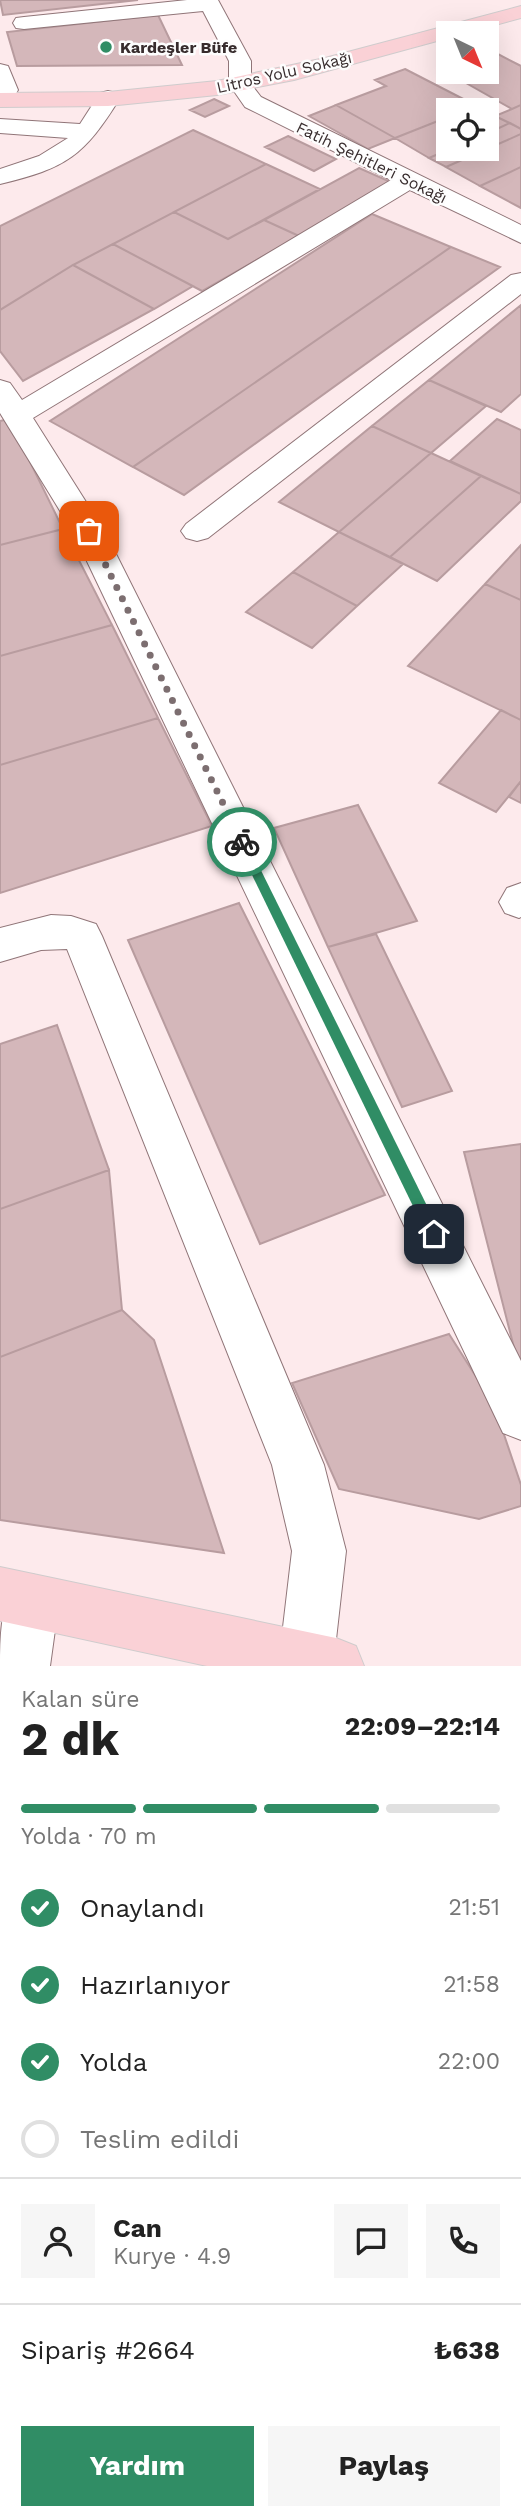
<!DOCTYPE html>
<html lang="tr">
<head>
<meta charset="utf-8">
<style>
	:root { --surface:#fff; --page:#f6f6f6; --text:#222; --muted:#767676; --line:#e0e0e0; --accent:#308d65 }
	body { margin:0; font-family:"Work Sans",sans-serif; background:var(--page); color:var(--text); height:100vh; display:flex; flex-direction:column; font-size:26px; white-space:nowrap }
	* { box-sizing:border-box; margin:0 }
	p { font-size:23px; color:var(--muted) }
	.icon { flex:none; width:38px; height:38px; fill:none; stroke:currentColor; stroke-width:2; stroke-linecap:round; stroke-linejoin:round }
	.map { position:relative; height:1666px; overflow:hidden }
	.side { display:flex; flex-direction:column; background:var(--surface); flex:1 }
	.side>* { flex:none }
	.needle { width:46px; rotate:137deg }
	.buttons { position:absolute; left:436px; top:21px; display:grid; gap:14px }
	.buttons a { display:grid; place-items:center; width:63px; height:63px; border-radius:0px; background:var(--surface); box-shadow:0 7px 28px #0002; font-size:35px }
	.pin { position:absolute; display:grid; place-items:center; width:60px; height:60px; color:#fff; margin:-30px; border-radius:14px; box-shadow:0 4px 10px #0006 }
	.courier { position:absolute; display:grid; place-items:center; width:70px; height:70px; margin:-35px; border:5px solid #308d65; border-radius:50%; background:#fff; color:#222; box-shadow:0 2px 9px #0007 }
	.overview em { font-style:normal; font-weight:700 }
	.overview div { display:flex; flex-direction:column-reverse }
	.overview { display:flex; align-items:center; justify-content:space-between; height:119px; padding:0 21px }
	h1 { font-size:46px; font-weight:700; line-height:52px }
	.bar { display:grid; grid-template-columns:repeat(4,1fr); gap:10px 7px; align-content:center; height:84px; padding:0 21px }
	.bar i { height:9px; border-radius:5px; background:var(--line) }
	.bar .current { background:var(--accent) }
	.bar p { grid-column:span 4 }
	.line { display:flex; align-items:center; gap:18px; padding:0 21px; border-top:2px solid var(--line) }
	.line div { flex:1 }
	.round { display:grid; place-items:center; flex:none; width:74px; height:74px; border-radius:0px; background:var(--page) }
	ol { padding:0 21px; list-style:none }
	li { display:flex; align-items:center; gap:21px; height:77px }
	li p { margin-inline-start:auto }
	li .icon { padding:7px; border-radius:50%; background:var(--accent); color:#fff; stroke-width:4 }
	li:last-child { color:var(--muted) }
	li i { width:38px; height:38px; border:4px solid var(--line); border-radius:50% }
	.cta { display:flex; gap:14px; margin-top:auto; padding:14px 21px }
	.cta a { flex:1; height:80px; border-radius:0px; background:var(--accent); color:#fff; font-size:28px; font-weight:700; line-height:80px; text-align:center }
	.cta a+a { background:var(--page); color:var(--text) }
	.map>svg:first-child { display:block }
	.building { fill:#d4b7ba; stroke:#b89c9f; stroke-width:2 }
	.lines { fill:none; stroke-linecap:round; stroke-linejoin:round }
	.minor-casing { stroke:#907578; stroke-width:2 }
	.major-casing { stroke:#cfcccd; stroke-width:2 }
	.minor { fill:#fff; fill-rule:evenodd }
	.major { fill:#fad1d6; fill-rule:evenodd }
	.route { fill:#308d65 }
	.done { stroke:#7c6e70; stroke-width:7; stroke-dasharray:0 12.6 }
	.poi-dot { fill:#308d65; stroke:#fdfdfd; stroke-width:2.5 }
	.labels { text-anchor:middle; stroke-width:5; stroke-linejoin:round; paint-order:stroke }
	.far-poi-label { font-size:16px; font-weight:bold; fill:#372c2d; stroke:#fdfdfd; text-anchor:start }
	.far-street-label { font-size:16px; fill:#372c2d; stroke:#fdfdfd }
</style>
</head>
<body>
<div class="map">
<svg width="521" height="1666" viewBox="0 0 521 1666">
	<rect width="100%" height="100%" fill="#fdeaec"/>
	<path class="building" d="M0,0H138L3,15Z
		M158,15L182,65L17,66L7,32Z
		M494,52L521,66V105L512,109L443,70L486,72V55Z
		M405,69L475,105L463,110H448V117L395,138L336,105L386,86L375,80Z
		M214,99L229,106L205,117L190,110Z
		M336,105L395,138L368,149L309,116Z
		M521,105V129L495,116L512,109Z
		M486,111L495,116L510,123L486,134Z
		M448,117V149H450L429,158L395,138Z
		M510,123L521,129V134L446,167L429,158L450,149H486V134Z
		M193,130L266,164L73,265L0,310V226Z
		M521,134V167L480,186L446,167Z
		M288,136L336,159L314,171L265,147Z
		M266,164L320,189L228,239L174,212Z
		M521,167V208L480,186Z
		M359,168L393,183L299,236L264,220Z
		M174,212L228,239L264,220L299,236L202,291L113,244Z
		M372,214L451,247L133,467L50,421Z
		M113,244L193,286L154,309L73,265Z
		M451,247L500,267L184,495L133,467Z
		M73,265L154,309L23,381L0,351V310Z
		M521,305V394L501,412L429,380Z
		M429,380L486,406L431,453L372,426Z
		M9,419L63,529L0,545V421Z
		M497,419L521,430V494L450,461Z
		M372,426L431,453L339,532L279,502Z
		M431,453L481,476L390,557L339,532Z
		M481,476L521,494V501L437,581L390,557Z
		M63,529L112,625L0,656V545Z
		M339,532L403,564L357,606L293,572Z
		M521,545V600L485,584Z
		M293,572L357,606L312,648L246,612Z
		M485,584L521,600V720L408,666Z
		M112,625L158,718L0,765V656Z
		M501,710L521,720V781L496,812L439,783Z
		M158,718L212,826L0,893V765Z
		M521,781V803L509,797Z
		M358,805L417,921L328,947L274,828Z
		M239,903L385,1195L260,1244L128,940Z
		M376,934L452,1091L402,1107L328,947Z
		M57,1025L109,1170L0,1209V1044Z
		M521,1144V1375L464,1152Z
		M109,1170L122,1310L0,1357V1209Z
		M122,1310L154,1340L224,1553L0,1520V1357Z
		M449,1334L494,1405L521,1485V1506L479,1519L339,1489L292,1383Z"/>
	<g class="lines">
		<g class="minor-casing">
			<path id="minor" d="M187,0H218L251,61V84L261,97L521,225V243L410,190L33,418L105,532L521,1361V1440L503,1433L73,532L0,413V380L10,383L22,400L391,180L245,107L229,84V61L203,11L24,29L16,28L13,23L16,18L24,17Z
				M0,64L8,66L18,90L15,95H0Z
				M108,91L116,93L120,98C84,156 67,168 0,184V169L39,156L68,138L0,133V119L80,124L100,93Z
				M521,273V294L208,538L197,541L186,538L181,531L186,524L511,275Z
				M521,883V917L519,918L505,913L499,902L507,888Z
				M51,915L71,916L96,924L102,936L324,1465L346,1551L333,1666H281L279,1661L292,1551L272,1465L67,949L41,950L0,962V928Z
				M32,1574L51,1582L59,1601L50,1666H0C0,1636 1,1610 13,1582Z"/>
		</g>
		<g class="major-casing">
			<path id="major" d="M521,6V18L466,33H448V38L294,80L217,95L108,106L0,107V93L108,92L217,81L325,58Z
				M0,1567L336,1638L356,1646L364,1666H207L0,1621Z"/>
		</g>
		<use href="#minor" class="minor"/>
		<use href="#major" class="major"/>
	</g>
	<path class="route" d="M242,838L247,842L439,1230V1239H429L236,842Z"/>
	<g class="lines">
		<path class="done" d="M89,531L242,842"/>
	</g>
	<circle class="poi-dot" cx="106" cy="47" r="7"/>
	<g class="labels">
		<g class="far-poi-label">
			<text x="120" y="53">Kardeşler Büfe</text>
		</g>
		<g class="far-street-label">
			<text transform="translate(284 72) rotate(-13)" y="6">Litros Yolu Sokağı</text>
			<text transform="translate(372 162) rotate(26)" y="6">Fatih Şehitleri Sokağı</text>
		</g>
	</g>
</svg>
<div class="buttons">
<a><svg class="needle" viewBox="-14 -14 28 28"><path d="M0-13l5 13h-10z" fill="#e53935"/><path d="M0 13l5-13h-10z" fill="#767676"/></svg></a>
<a><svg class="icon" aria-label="locate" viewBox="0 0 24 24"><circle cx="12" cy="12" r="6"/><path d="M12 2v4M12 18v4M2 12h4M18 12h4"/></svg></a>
</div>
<div class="pin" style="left:89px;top:531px;background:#ea580c"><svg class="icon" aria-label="bag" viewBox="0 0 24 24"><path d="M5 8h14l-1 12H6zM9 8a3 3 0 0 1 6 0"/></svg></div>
<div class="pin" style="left:434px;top:1234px;background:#1f2937"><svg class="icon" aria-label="home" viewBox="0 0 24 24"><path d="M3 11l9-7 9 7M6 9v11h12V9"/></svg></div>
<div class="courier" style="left:242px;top:842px"><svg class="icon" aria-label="bike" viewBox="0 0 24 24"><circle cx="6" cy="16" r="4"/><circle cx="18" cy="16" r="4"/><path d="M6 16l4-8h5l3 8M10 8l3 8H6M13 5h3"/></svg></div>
</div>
<section class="side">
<div class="overview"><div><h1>2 dk</h1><p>Kalan süre</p></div><em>22:09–22:14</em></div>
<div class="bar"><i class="current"></i><i class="current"></i><i class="current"></i><i></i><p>Yolda · 70 m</p></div>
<ol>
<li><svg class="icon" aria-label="check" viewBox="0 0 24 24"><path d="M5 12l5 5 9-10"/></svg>Onaylandı<p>21:51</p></li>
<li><svg class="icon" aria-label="check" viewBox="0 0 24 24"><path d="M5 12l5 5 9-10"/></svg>Hazırlanıyor<p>21:58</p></li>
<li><svg class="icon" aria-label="check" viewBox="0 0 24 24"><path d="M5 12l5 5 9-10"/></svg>Yolda<p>22:00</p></li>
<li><i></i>Teslim edildi</li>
</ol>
<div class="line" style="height:126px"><a class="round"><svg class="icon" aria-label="person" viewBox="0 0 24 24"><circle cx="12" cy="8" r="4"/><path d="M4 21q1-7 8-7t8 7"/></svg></a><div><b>Can</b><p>Kurye · 4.9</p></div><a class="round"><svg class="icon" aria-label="chat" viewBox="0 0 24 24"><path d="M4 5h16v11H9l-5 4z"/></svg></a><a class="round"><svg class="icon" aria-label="phone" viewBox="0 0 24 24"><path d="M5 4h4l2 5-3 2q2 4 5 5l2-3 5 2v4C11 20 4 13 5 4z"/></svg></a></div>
<div class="line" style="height:91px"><div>Sipariş #2664</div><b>₺638</b></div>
<div class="cta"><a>Yardım</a><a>Paylaş</a></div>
</section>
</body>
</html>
